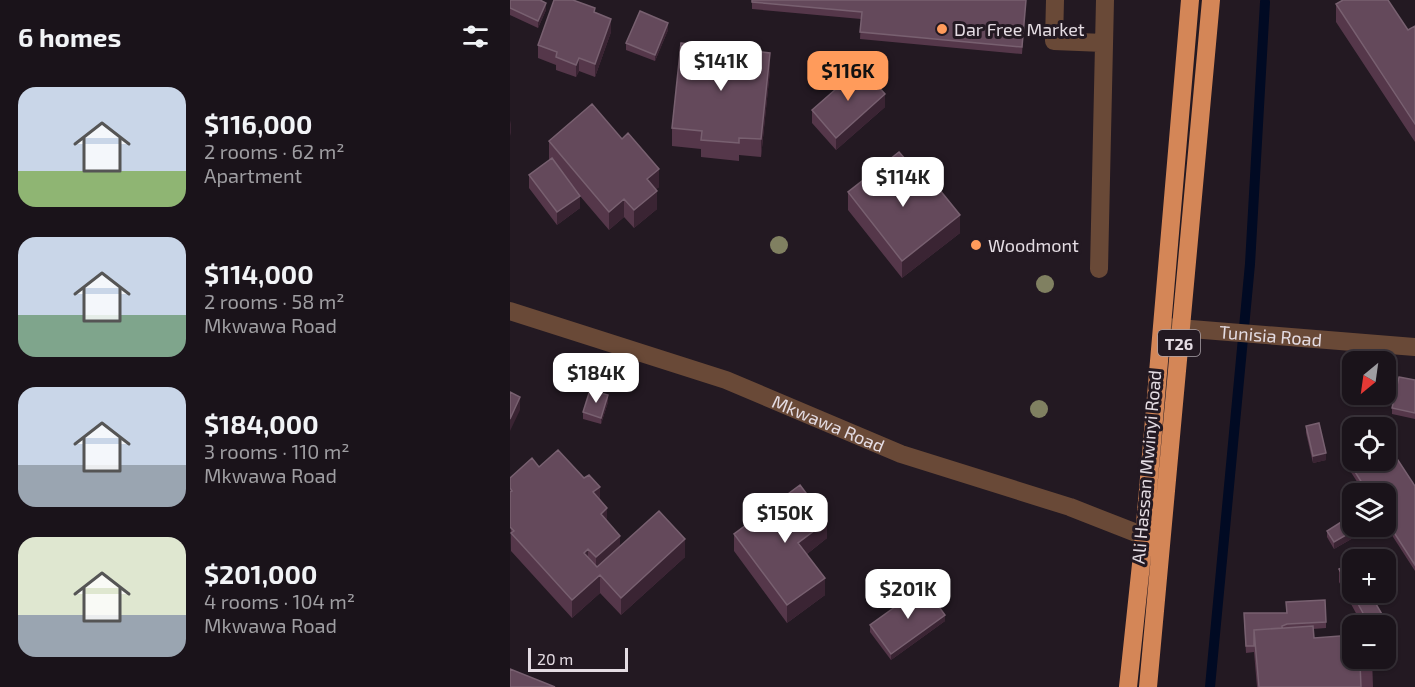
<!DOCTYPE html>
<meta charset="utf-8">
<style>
body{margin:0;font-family:"Exo 2",sans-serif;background:#272027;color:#f1f3f6;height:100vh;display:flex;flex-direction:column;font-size:22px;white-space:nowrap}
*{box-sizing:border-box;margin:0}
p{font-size:20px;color:#9f9ea2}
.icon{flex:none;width:33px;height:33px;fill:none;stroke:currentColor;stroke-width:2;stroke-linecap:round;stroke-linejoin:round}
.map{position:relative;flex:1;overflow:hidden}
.sheet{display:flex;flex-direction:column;background:#1a131a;width:510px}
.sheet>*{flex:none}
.needle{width:39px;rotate:209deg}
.tools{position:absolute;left:832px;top:351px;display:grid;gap:12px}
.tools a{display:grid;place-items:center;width:54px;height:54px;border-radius:12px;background:#1a131a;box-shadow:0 2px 4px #0004,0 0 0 2px #383239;font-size:30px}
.scale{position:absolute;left:18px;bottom:15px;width:100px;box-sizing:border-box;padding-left:6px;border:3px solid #e4dce3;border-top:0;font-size:16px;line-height:21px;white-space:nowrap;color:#e4dce3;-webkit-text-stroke:4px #231922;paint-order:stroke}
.price{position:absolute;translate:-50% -51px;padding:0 14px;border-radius:12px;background:#fff;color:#222;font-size:20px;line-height:39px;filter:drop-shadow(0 2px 3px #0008)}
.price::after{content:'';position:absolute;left:50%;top:36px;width:18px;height:14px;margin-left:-9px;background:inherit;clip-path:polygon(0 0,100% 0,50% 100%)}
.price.active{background:#ff9b5b;color:#111}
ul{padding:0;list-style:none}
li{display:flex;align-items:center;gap:18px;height:150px;padding:0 18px}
li span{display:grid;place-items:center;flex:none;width:168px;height:120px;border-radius:18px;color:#555}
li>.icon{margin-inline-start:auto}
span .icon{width:72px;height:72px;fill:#fffc;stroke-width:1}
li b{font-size:26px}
h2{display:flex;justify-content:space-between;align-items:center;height:72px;padding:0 18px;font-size:26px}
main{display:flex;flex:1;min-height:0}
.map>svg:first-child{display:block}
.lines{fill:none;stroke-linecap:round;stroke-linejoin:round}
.stream{stroke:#010a23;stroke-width:10}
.lane{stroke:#694937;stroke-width:18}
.street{stroke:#694937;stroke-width:18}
.highway{stroke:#d48657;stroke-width:18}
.tree{fill:#808061}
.wall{fill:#55374a}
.shaded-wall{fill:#3a2433}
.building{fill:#64495b;stroke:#786070;stroke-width:1.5}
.poi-dot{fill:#ff9b5b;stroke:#231922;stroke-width:2}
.labels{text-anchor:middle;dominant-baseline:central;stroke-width:6;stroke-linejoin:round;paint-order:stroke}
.shield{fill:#231922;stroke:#aaa2a9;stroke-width:1.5}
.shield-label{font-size:16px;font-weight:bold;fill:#e4dce3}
.poi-label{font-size:18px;fill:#e4dce3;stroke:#231922;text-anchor:start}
.street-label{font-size:18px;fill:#e4dce3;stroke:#231922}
</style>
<main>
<section class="sheet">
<h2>6 homes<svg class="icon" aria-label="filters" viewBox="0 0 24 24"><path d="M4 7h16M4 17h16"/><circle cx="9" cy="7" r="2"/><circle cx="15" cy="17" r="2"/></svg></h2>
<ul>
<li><span style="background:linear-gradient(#c9d6e8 70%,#8fb573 0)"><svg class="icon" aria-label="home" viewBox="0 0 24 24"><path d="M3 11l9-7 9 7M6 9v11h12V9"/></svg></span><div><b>$116,000</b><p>2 rooms · 62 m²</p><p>Apartment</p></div></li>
<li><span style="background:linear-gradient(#c9d6e8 65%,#7fa58c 0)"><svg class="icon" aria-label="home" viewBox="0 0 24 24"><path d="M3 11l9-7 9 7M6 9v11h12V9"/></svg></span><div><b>$114,000</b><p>2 rooms · 58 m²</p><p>Mkwawa Road</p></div></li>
<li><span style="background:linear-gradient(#c9d6e8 65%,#9aa5b1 0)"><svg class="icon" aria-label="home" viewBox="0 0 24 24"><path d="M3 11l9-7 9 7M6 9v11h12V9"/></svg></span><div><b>$184,000</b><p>3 rooms · 110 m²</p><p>Mkwawa Road</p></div></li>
<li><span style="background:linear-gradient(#dfe7d0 65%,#9aa5b1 0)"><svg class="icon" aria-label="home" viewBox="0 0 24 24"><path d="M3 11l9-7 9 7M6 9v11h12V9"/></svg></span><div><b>$201,000</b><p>4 rooms · 104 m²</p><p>Mkwawa Road</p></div></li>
</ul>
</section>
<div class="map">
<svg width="905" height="687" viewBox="0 0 905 687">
<rect width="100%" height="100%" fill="#231922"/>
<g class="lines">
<path class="stream" d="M700 687 740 264 755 2"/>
<path class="lane" d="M545 0 544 41 594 43
M589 269 595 0"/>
<g class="street">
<path id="s1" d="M0 311 216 380 391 454 560 507 634 536"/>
<path id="s2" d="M656 327 905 347"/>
</g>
<path class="highway" d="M618 687 634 536 680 0
M638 687 701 0"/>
</g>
<g class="tree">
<circle cx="269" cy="245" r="9"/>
<circle cx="535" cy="284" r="9"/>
<circle cx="529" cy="409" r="9"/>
</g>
<path class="wall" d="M0 0 36 10 28 28 0 15Z
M242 0H516L512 54 350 39 351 19 242 9Z
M826 4 898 30 905 26V142L826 22Z
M85 13 101 32 85 77 69 71 66 77 46 70V65L28 58V45Z
M158 30 145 61 116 50V43Z
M260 70 251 157 229 155V161L191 157V149L162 146V128Z
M375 107 326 150 302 123V110Z
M39 141 149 187 146 189 147 209 124 228 114 217 99 230 70 196V208L47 225 19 188V175L40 160 39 159Z
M403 186 395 192 399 197 450 233 392 278 338 210V192Z
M905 380V419L882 414V408Z
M98 402 91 424 73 419V412Z
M796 426 816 460 803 463 796 433Z
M835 456 905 486V571L876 526V494H855L835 463Z
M29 467 90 500 97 522 110 546 175 557 111 615 90 593 62 618 1 551 0 478Z
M817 531 850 534 824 549 817 537Z
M224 534 317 538 297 554 315 595 277 623 224 551Z
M829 569 873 626H853L829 582Z
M776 602 816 622V628L803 629 804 638 843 658H862L863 687H747L744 652 736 653 734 619 776 613Z
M435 621 381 660 360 632V625Z"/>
<path class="shaded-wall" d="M36 3V10L28 28V21Z
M101 19V32L85 77V64Z
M158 23V30L145 61V55Z
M260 53V70L251 157V139Z
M69 58V71L66 77V65Z
M375 94V107L326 150V138Z
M1 120V133L0 136V124Z
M403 168V186L386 199V181Z
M149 169V187L137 197V179Z
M147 191V209L124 228V210Z
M70 196V208L47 225V212Z
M114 199V217L99 230V212Z
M450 215V233L392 278V261Z
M98 395V402L91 424V418Z
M10 397V410L0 431V419Z
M816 453V460L803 463V456Z
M90 487V504L83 492Z
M97 508V526L91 514Z
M317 521V538L288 561V543Z
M850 527V534L824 549V542Z
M110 536V554L86 575V557Z
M175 539V557L111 615V598Z
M78 549V567L74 553Z
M90 575V593L62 618V600Z
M315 578V595L277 623V605Z
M435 615V621L381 660V654Z
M873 616V626H859V624Z"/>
<path class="building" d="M0 0H30L36 3 28 21 0 8Z
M44 0H63L85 8 84 12 101 19 85 64 69 58 66 65 46 57 47 52 28 45Z
M242 0H516L512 47 350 32 352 12 242 2Z
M833 0H878L898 30 905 26V124L826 4Z
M130 11 158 23 145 55 116 43Z
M171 43 260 53 251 139 229 138V143L191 140 192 131 162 128Z
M351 67 375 94 326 138 302 110Z
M82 104 112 139 118 133 149 169 137 179 147 191 124 210 114 199 99 212 39 141Z
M389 152 403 168 386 181 399 197 421 179 450 215 392 261 338 192Z
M42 158 70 196 47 212 19 175Z
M889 377 905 380V413L882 408Z
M80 390 98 395 91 418 73 412Z
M0 392 10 397 0 419Z
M809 423 816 453 803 456 796 426Z
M876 442 905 486V565L876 520V494H859L835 456 843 452V460H876Z
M48 450 74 478 79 475 90 487 83 492 97 508 91 514 110 536 86 557 78 549 74 553 87 567 149 511 175 539 111 598 90 575 62 600 1 533 4 531 0 527V492L2 491 0 488V478L22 458 29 467Z
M290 485 317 521 288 543 315 578 277 605 224 534Z
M842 515 843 526 850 527 824 542 817 531Z
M843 562V592H859L873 616 859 624 829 569Z
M414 586 435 615 381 654 360 625Z
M815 600 816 622 777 624 772 626V628L744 630V646H736L734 613H777L776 602Z
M803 626 804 638 843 635V658H862L863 663H850L851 687H749L744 630Z
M0 669 45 687H0Z"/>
<g class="poi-dot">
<circle cx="432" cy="29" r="6"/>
<circle cx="466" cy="245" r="6"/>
</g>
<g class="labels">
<rect class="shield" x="648" y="330" width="42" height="26" rx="4.5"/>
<g class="shield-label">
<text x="669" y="343">T26</text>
</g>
<g class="poi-label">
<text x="444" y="29">Dar Free Market</text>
<text x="478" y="245">Woodmont</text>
</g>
<g class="street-label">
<text stroke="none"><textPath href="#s2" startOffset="105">Tunisia Road</textPath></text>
<text stroke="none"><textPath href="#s1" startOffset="338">Mkwawa Road</textPath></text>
<text transform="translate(636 467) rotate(-85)">Ali Hassan Mwinyi Road</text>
</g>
</g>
</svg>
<div class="tools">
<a><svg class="needle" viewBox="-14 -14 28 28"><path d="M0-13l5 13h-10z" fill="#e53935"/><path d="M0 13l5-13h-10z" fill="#9f9ea2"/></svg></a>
<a><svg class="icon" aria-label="locate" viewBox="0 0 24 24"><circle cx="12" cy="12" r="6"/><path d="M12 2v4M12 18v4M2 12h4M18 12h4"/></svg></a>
<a><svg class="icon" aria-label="layers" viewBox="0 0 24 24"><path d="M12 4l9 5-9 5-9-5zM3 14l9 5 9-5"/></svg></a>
<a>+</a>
<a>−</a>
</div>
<div class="scale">20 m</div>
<b class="price" style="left:211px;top:92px">$141K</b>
<b class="price active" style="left:338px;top:102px">$116K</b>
<b class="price" style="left:393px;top:208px">$114K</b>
<b class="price" style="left:86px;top:404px">$184K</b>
<b class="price" style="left:275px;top:544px">$150K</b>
<b class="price" style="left:398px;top:620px">$201K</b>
</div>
</main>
